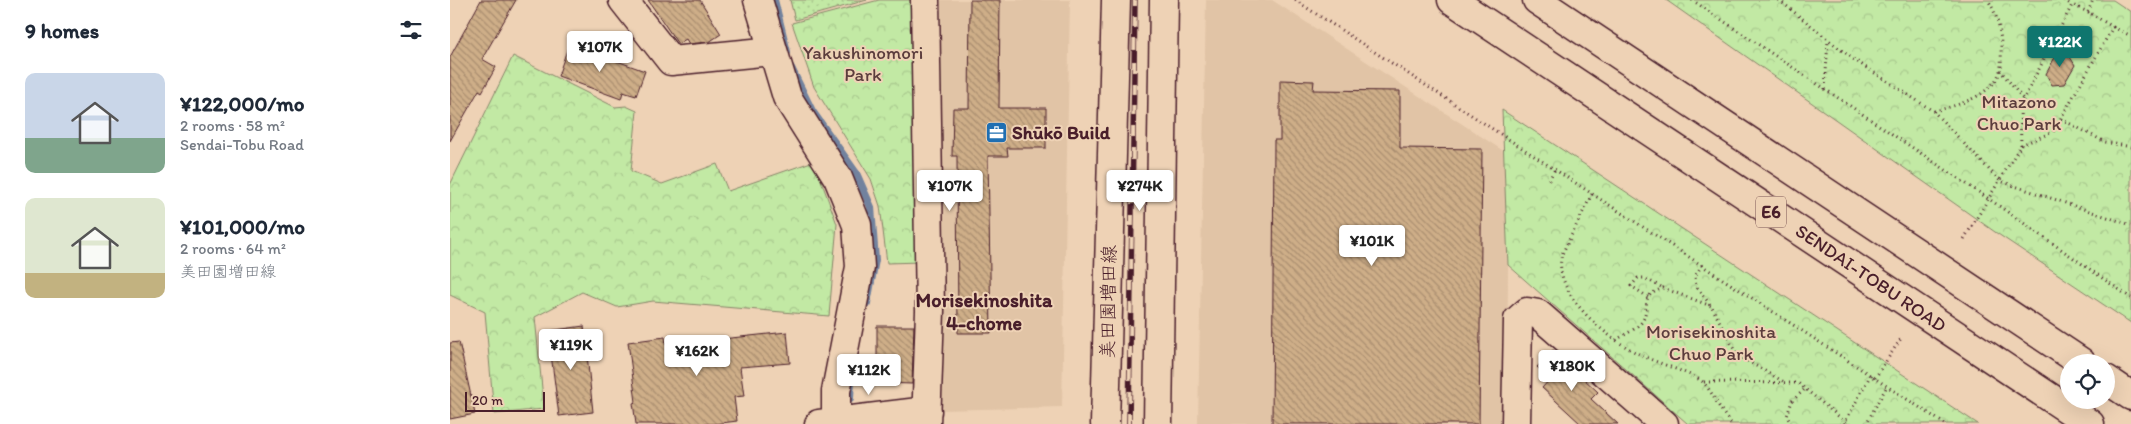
<!DOCTYPE html>
<meta charset="utf-8">
<style>
body{margin:0;font-family:Itim,"Klee One",sans-serif;background:#f6f6f7;color:#1f2937;height:100vh;display:flex;flex-direction:column;font-size:19px;white-space:nowrap}
*{box-sizing:border-box;margin:0}
p{font-size:16px;color:#747a83}
.icon{flex:none;width:28px;height:28px;fill:none;stroke:currentColor;stroke-width:2;stroke-linecap:round;stroke-linejoin:round}
.map{position:relative;flex:1;overflow:hidden}
.details{display:flex;flex-direction:column;background:#fff;width:450px}
.details>*{flex:none}
.buttons{position:absolute;left:1610px;top:354px;display:grid;gap:10px}
.buttons a{display:grid;place-items:center;width:55px;height:55px;border-radius:50%;background:#fff;box-shadow:0 5px 20px #0002;font-size:25px}
.scale{position:absolute;left:15px;bottom:12px;width:80px;box-sizing:border-box;padding-left:5px;border:2px solid #4a1f2b;border-top:0;font-size:14px;line-height:18px;white-space:nowrap;color:#4a1f2b;-webkit-text-stroke:4px #eed2b5;paint-order:stroke}
.price{position:absolute;translate:-50% -42px;padding:0 11px;border-radius:5px;background:#fff;color:#222;font-size:16px;line-height:32px;filter:drop-shadow(0 1px 2px #0008)}
.price::after{content:'';position:absolute;left:50%;top:30px;width:15px;height:11px;margin-left:-8px;background:inherit;clip-path:polygon(0 0,100% 0,50% 100%)}
.price.selected{background:#0f766e;color:#fff}
ul{padding:0;list-style:none}
li{display:flex;align-items:center;gap:15px;height:125px;padding:0 25px}
li span{display:grid;place-items:center;flex:none;width:140px;height:100px;border-radius:10px;color:#555}
li>.icon{margin-inline-start:auto}
span .icon{width:60px;height:60px;fill:#fffc;stroke-width:1}
li b{font-size:21px}
h2{display:flex;justify-content:space-between;align-items:center;height:60px;padding:0 25px;font-size:21px}
main{display:flex;flex:1;min-height:0}
.map>svg:first-child{display:block}
.built{fill:#e1c4a6}
.grass{fill:url(#grass-dots);stroke:#868468}
.forest{fill:url(#forest-crowns);stroke:#868468}
.lines{fill:none;stroke-linecap:round;stroke-linejoin:round}
.stream{stroke:#72829e;stroke-width:8}
.building{fill:url(#building-back-hatch);stroke:#4a1f2b}
.minor-casing{stroke:#4a1f2b;stroke-width:31}
.major-casing{stroke:#4a1f2b;stroke-width:31}
.highway-casing{stroke:#4a1f2b;stroke-width:31}
.path{stroke:#4a1f2b;stroke-width:3;stroke-dasharray:1 4;stroke-linecap:butt}
.minor{stroke:#eed2b5;stroke-width:28}
.major{stroke:#eed2b5;stroke-width:28}
.highway{stroke:#eed2b5;stroke-width:28}
.rail-casing{stroke:#4a1f2b;stroke-width:5.5}
.rail{stroke:#eed2b5;stroke-width:4;stroke-dasharray:11;stroke-linecap:butt}
.labels{text-anchor:middle;dominant-baseline:central;stroke-width:4;stroke-linejoin:round;paint-order:stroke}
.shield{fill:#eed2b5;stroke:#7b5554;stroke-width:1}
.shield-label{font-size:18px;font-weight:bold;fill:#4a1f2b}
.park-label{font-size:19px;fill:#5c3d3d;stroke:#eed2b5}
.poi-label{font-size:19px;font-weight:bold;fill:#4a1f2b;stroke:#eed2b5;text-anchor:start}
.street-label{font-size:19px;fill:#4a1f2b;stroke:#eed2b5}
.neighbourhood-label{font-size:20px;font-weight:bold;fill:#4a1f2b;stroke:#eed2b5}
</style>
<main>
<section class="details">
<h2>9 homes<svg class="icon" aria-label="filters" viewBox="0 0 24 24"><path d="M4 7h16M4 17h16"/><circle cx="9" cy="7" r="2"/><circle cx="15" cy="17" r="2"/></svg></h2>
<ul>
<li><span style="background:linear-gradient(#c9d6e8 65%,#7fa58c 0)"><svg class="icon" aria-label="home" viewBox="0 0 24 24"><path d="M3 11l9-7 9 7M6 9v11h12V9"/></svg></span><div><b>¥122,000/mo</b><p>2 rooms · 58 m²</p><p>Sendai-Tobu Road</p></div></li>
<li><span style="background:linear-gradient(#dfe7d0 75%,#c2b280 0)"><svg class="icon" aria-label="home" viewBox="0 0 24 24"><path d="M3 11l9-7 9 7M6 9v11h12V9"/></svg></span><div><b>¥101,000/mo</b><p>2 rooms · 64 m²</p><p>美田園増田線</p></div></li>
</ul>
</section>
<div class="map">
<svg width="1681" height="424" viewBox="0 0 1681 424">
<defs>
<pattern id="grass-dots" width="8" height="8" patternUnits="userSpaceOnUse" patternTransform="scale(1.25)"><rect width="8" height="8" fill="#c2e9a4"/><path d="M2 2h.1M6 6h.1" fill="none" stroke="#a8c78d" stroke-width="1.8" stroke-linecap="round"/></pattern>
<pattern id="forest-crowns" width="20" height="18" patternUnits="userSpaceOnUse" patternTransform="scale(1.25)"><rect width="20" height="18" fill="#c2e9a4"/><path d="M2 6a3 3 0 1 1 6 0M12 15a3 3 0 1 1 6 0" fill="none" stroke="#a8c78d"/></pattern>
<pattern id="building-back-hatch" width="6" height="6" patternUnits="userSpaceOnUse" patternTransform="scale(1.25)"><rect width="6" height="6" fill="#ceae88"/><path d="M-1 5l2 2M0 0l6 6M5-1l2 2" fill="none" stroke="#a98d6f"/></pattern>
</defs>
<rect width="100%" height="100%" fill="#eed2b5"/>
<filter id="ink" filterUnits="userSpaceOnUse"><feTurbulence type="fractalNoise" baseFrequency=".02" numOctaves="2"/><feDisplacementMap in="SourceGraphic" scale="10" xChannelSelector="R" yChannelSelector="G"/><feConvolveMatrix kernelMatrix="1 2 1 2 8 2 1 2 1" color-interpolation-filters="sRGB"/></filter>
<g filter="url(#ink)">
<path class="built" d="M491 0H620L612 407 490 410Z
M756 0H822L1055 152 1058 265 1057 424H748Z"/>
<path class="grass" d="M340 0H417L345 20Z"/>
<path class="forest" d="M429 0H466L470 262 437 263 430 206 421 179 364 87 342 23Z
M1216 0H1663L1681 12V323L1545 232Z
M63 56 165 107 176 106 187 111 181 171 212 184 267 164 278 191 364 161 387 224 379 316 203 301 167 307 132 292 85 317 94 409 44 414 35 312 0 295V185Z
M1052 110 1528 424H1238L1058 265Z"/>
<g class="lines">
<path class="stream" d="M324 0 337 52
M341 68 362 111 406 173 421 207 425 260 417 303
M400 398 401 380"/>
</g>
<path class="building" d="M31 0H66L32 59 46 67 32 92 29 90 0 141V57Z
M198 0H250L271 34 259 42 239 44 236 39 228 44Z
M520 0H550L549 108H596V148H557L558 156H538L541 333H508L507 156H502L503 108H519Z
M119 44 195 71 186 96 173 92 171 99 108 76Z
M1612 44 1625 65 1614 84 1602 85 1596 74Z
M830 80 864 81 863 90 950 91V148L1032 149 1029 424H822L824 140H830Z
M134 326 143 412 109 416 98 331Z
M427 326H464L462 384 433 383 434 373 427 372Z
M337 332 340 363 290 367 294 396 284 397 287 421 264 424H186L183 403 186 402 178 342 215 337 216 345Z
M9 342 25 414 0 419V343Z
M1103 350 1148 392 1141 399 1168 424H1131L1092 388 1100 379 1087 367Z"/>
<g class="lines">
<defs>
<path id="minor" d="M173 0 221 61 323 51
M308 0 337 97 388 178 407 225 410 267 386 391V424
M475 0 480 311 476 424
M369 424 477 411
M1066 424 1068 320 1077 312 1088 314 1214 424"/>
<path id="major" d="M655 424 666 0
M708 424 714 0"/>
<path id="highway" d="M1002 0 1640 424
M1087 0 1631 362
M1656 379 1681 396"/>
</defs>
<use href="#minor" class="minor-casing"/>
<use href="#major" class="major-casing"/>
<use href="#highway" class="highway-casing"/>
<path class="path" d="M845 0 1495 424
M1242 0 1539 199 1681 298
M1329 0 1400 57 1483 111 1550 181 1681 225
M1614 0 1622 5
M1663 27 1681 36
M1550 70 1573 99
M1375 89 1378 40
M1484 111C1506 106 1543 96 1550 71 1552 64 1551 54 1551 47 1551 31 1547 14 1538 0
M1611 119 1655 142 1681 147
M1571 145 1603 132 1663 27 1638 12
M1099 180 1105 169
M1142 194 1112 254C1101 294 1159 340 1191 355 1204 362 1247 375 1254 383 1265 396 1270 412 1282 424
M1514 239 1571 145 1570 106 1622 5 1638 12 1643 0
M1252 265 1245 276 1246 286 1262 307 1285 351 1294 359 1336 383
M1198 297 1181 286 1188 278H1194L1213 288
M1166 340C1175 334 1190 328 1194 318 1200 299 1190 298 1213 288L1261 306
M1425 378 1452 337
M1254 382 1348 383 1398 424
M1341 424 1337 416 1342 401 1355 389
M1394 424 1421 374
M1416 424 1437 386"/>
<use href="#minor" class="minor"/>
<use href="#major" class="major"/>
<use href="#highway" class="highway"/>
<defs>
<path id="rail" d="M679 424 685 0"/>
</defs>
<use href="#rail" class="rail-casing"/>
<use href="#rail" class="rail"/>
</g>
</g>
<defs>
<symbol id="office-square" viewBox="-11 -11 22 22"><rect x="-9" y="-9" width="18" height="18" rx="4" fill="#1f6fb2" stroke="#eed2b5"/><path d="M-6-3h4V-5.5h4V-3h4V5H-6ZM-1-4.5V-3h2v-1.5ZM-6 0V1H6V0Z" fill="#fff"/></symbol>
</defs>
<g fill-rule="evenodd">
<use href="#office-square" x="534" y="120" width="25" height="25"/>
</g>
<g class="labels">
<rect class="shield" x="1306" y="196.5" width="30" height="31" rx="4"/>
<g class="shield-label">
<text x="1321" y="212">E6</text>
</g>
<g class="park-label">
<text x="413" y="52">Yakushinomori<tspan x="413" dy="22">Park</tspan></text>
<text x="1569" y="101">Mitazono<tspan x="1569" dy="22">Chuo Park</tspan></text>
<text x="1261" y="331">Morisekinoshita<tspan x="1261" dy="22">Chuo Park</tspan></text>
</g>
<g class="poi-label">
<text x="562" y="132">Shūkō Build</text>
</g>
<g class="street-label">
<text transform="translate(1421 278) rotate(34)">SENDAI-TOBU ROAD</text>
<text transform="translate(658 302) rotate(-89)">美田園増田線</text>
</g>
<g class="neighbourhood-label">
<text x="534" y="300">Morisekinoshita<tspan x="534" dy="23">4-chome</tspan></text>
</g>
</g>
</svg>
<div class="buttons">
<a><svg class="icon" aria-label="locate" viewBox="0 0 24 24"><circle cx="12" cy="12" r="6"/><path d="M12 2v4M12 18v4M2 12h4M18 12h4"/></svg></a>
</div>
<div class="scale">20 m</div>
<b class="price selected" style="left:1610px;top:68px">¥122K</b>
<b class="price" style="left:150px;top:73px">¥107K</b>
<b class="price" style="left:500px;top:212px">¥107K</b>
<b class="price" style="left:690px;top:212px">¥274K</b>
<b class="price" style="left:922px;top:267px">¥101K</b>
<b class="price" style="left:121px;top:371px">¥119K</b>
<b class="price" style="left:247px;top:377px">¥162K</b>
<b class="price" style="left:1122px;top:392px">¥180K</b>
<b class="price" style="left:419px;top:396px">¥112K</b>
</div>
</main>
